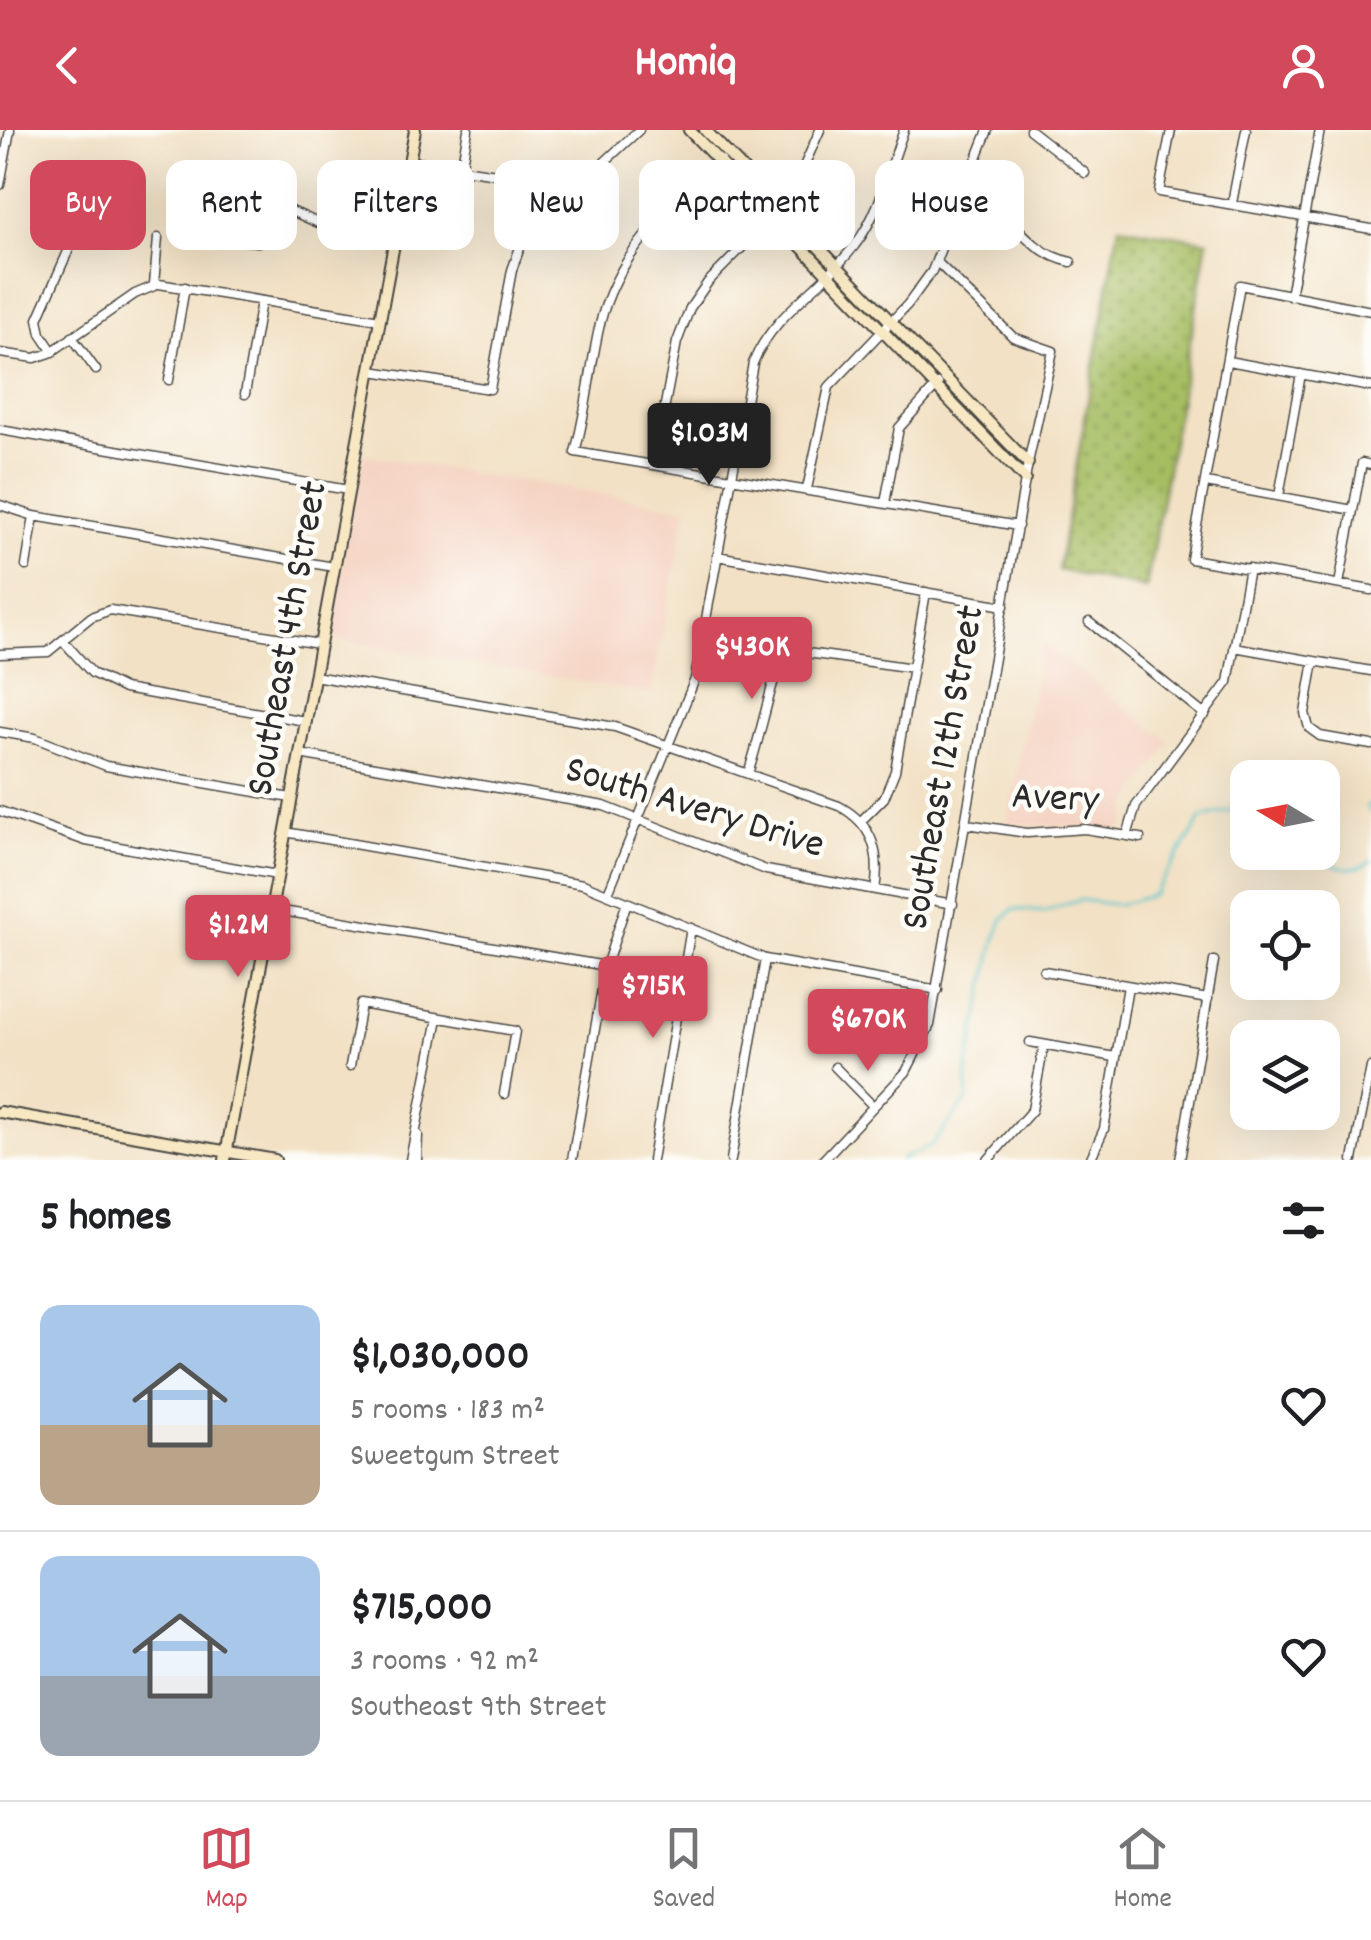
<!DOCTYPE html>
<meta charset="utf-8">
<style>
body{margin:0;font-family:Dekko,sans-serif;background:#f6f6f6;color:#202124;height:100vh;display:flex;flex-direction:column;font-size:38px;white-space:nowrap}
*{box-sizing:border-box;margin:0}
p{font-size:32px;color:#757577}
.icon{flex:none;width:55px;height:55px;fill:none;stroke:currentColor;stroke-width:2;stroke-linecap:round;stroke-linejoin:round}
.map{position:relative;height:1030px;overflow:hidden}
.side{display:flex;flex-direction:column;background:#fff;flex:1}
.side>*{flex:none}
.banner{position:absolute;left:30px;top:30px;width:1312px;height:90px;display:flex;gap:20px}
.needle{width:65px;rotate:280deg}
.buttons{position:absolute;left:1230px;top:630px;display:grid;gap:20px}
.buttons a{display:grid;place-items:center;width:110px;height:110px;border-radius:20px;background:#fff;box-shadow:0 10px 40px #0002;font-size:50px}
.price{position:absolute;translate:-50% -85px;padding:0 22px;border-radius:10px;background:#d1495b;color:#fff;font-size:32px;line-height:65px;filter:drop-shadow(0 2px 5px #0008)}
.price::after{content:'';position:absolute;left:50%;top:60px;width:30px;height:22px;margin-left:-15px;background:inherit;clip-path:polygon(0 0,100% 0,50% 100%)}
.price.selected{background:#222;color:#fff}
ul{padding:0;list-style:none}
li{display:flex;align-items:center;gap:30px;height:250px;padding:0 40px}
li+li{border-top:2px solid #e0e0e0}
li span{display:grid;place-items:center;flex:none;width:280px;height:200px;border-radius:20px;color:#555}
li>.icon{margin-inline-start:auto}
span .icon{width:120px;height:120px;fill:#fffc;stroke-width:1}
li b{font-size:42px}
h2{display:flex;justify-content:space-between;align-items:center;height:120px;padding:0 40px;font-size:42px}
.pill{padding:0 35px;border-radius:20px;background:#fff;box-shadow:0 10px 40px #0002;font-size:35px;line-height:90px}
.pill.selected{background:#d1495b;color:#fff}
header{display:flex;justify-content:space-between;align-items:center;height:130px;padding:0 40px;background:#d1495b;color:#fff;font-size:45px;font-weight:800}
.tab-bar{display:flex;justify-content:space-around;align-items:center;height:140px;border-top:2px solid #e0e0e0;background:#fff;font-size:28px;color:#757577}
.tab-bar a{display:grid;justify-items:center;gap:5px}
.tab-bar .selected{color:#d1495b}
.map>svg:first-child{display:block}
.built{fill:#f5d3c2}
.grass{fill:url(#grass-dots);stroke:#687446;stroke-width:2.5}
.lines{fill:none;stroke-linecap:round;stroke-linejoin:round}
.stream{stroke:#58c6cc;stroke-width:2.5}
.street-casing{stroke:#494642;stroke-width:11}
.secondary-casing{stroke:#494642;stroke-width:14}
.street{stroke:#fff;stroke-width:8}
.secondary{stroke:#f7e8c3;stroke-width:10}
.labels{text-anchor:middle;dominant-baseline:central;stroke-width:9;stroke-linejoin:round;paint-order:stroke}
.street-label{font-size:40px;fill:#2b2b2b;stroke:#fdfcf7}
</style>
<header><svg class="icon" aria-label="back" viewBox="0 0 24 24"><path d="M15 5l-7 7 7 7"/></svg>Homiq<svg class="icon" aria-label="person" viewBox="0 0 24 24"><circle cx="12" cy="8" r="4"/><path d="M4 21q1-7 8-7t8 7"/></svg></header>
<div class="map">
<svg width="1371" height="1030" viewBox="0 0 1371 1030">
<defs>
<pattern id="grass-dots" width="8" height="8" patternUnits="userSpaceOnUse" patternTransform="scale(2.5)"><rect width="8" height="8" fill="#a6bd62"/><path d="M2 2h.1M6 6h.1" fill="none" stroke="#879a51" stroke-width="1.8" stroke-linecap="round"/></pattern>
</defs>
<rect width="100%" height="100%" fill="#fdfcf7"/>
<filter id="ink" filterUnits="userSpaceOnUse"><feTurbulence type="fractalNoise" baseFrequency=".01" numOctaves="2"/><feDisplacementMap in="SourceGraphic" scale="20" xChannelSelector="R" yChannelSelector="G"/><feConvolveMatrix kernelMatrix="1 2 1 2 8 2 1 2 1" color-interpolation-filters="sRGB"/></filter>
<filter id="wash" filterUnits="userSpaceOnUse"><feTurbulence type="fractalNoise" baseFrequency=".0048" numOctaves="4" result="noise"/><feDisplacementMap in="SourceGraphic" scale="40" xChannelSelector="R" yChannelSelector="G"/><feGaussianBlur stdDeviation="2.25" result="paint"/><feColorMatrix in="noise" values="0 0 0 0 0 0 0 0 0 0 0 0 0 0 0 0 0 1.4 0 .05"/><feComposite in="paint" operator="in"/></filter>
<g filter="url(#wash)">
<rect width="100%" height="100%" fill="#f2e1c5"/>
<path class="built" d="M363 325 687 378 651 564 328 508Z
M1042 513 1171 612 1131 671 1125 694 1117 700 1007 693Z"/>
<path class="grass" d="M1119 96 1208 111 1146 458 1058 440Z"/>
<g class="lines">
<path class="stream" d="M1371 673 1367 676 1371 683
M1316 722C1330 738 1353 744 1371 731
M901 1030 932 1015 967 970 968 935 994 815 1002 790 1014 779 1044 782 1080 770 1119 775 1153 765 1202 688 1248 676"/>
</g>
</g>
<g filter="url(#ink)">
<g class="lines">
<defs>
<path id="street" d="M1030 0 1085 43
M1171 0 1159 62 1371 99
M721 30C669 77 617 123 600 194 590 236 587 280 575 322L1018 396
M409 31 564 54 598 38 639 0
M461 39 468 0
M0 55 10 0
M967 57C1011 74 1020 121 1071 132
M1232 73 1246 0
M262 79 257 47 270 49
M372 101 394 114
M258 112 246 111C257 48 297 89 333 98 353 103 376 99 396 102
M154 154 158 108
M1290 166 1320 0
M1371 181 1240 155 1191 429 1371 460
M72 207 96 240
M53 222 41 204 38 189 81 92
M0 223 35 228 50 223 135 164 159 154 380 190
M1228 231 1371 257
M371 241 490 259 512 140 525 103 535 52
M169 250 185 157
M245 264 261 171
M0 300 348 360
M654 332 677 212 690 178 708 152 789 70 820 0
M1206 353 1353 380
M807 359 829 257 908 174 932 141 988 0
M1279 366 1301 244
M885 373 899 298 938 254
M0 375 34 386 334 437
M717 426 1004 476
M26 436 34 386
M1339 454 1362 333 1371 335
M1089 492 1205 585
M65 513 92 543 124 559 305 591
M1234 517 1371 541
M0 524 48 522 91 487 110 480 319 514
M1314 531 1305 583 1309 598 1320 606 1371 615
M314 546 615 597 839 676C873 694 881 723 875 760
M0 602 35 608 106 636 291 668
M299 624 604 676 766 740 953 774
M748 643C758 618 775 531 786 520L913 538
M0 681 86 711 277 745
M861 691 884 668 895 641 926 462
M967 694 1027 703 1085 699 1140 708
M285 702 583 754 765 829 938 860
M1127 706 1136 676 1228 552 1249 438
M608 763 695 549 753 233C774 182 823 158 855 115 880 83 890 37 904 0
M271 779 606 836
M1044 841 1208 869
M1030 912 1115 927
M350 936 361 874 515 901 504 964
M835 937 873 976
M410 1030 438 888
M417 1030 418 1005
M572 1030 606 836 627 772
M652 1030 691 798
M731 1030 765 829
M823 1030 906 942 930 895 1028 333 1053 221 1013 207 937 132
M988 1030 1032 980 1044 915
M1090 1030 1104 999 1128 856
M1180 1030 1214 831
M1353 1030 1371 937"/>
<path id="secondary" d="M689 0 1025 349
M705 0 1028 333
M0 982 275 1030
M225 1030 415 0"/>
</defs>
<use href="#street" class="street-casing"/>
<use href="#secondary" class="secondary-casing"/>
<use href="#street" class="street"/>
<use href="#secondary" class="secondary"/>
</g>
</g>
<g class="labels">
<g class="street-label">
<text transform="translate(290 509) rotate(-80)">Southeast 4th Street</text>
<text transform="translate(946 638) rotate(-80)">Southeast 12th Street</text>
<text transform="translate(1055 671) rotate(3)">Avery</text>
<text transform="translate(694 680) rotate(17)">South Avery Drive</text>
</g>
</g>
</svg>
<div class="buttons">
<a><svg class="needle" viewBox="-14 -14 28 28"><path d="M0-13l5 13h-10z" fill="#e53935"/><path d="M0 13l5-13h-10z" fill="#757577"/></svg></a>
<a><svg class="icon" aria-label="locate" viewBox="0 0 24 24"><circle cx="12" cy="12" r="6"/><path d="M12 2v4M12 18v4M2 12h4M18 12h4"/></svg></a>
<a><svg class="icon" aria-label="layers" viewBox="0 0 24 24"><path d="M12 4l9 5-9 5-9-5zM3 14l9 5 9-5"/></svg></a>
</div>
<b class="price selected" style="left:709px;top:358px">$1.03M</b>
<b class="price" style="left:752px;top:572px">$430K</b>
<b class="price" style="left:238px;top:850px">$1.2M</b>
<b class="price" style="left:653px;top:911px">$715K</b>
<b class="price" style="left:868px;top:944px">$670K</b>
<div class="banner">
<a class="pill selected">Buy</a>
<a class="pill">Rent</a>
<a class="pill">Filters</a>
<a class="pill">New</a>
<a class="pill">Apartment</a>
<a class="pill">House</a>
</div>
</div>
<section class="side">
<h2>5 homes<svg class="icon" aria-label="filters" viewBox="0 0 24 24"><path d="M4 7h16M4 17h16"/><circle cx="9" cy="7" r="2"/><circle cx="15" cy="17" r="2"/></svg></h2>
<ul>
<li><span style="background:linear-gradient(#a9c7e8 60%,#b9a48a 0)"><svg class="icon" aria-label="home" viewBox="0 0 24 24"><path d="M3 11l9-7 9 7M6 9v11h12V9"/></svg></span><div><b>$1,030,000</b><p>5 rooms · 183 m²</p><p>Sweetgum Street</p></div><svg class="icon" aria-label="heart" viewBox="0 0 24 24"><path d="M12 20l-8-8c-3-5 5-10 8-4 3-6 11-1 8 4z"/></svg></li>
<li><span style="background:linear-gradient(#a9c7e8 60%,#9aa5b1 0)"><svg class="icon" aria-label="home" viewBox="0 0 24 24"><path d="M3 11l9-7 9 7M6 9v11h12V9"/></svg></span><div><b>$715,000</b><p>3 rooms · 92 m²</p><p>Southeast 9th Street</p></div><svg class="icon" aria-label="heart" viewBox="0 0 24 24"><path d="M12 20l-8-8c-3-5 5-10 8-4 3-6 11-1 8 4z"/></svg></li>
</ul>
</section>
<nav class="tab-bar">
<a class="selected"><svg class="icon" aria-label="map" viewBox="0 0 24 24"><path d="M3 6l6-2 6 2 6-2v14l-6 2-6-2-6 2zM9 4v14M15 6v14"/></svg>Map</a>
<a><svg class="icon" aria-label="saved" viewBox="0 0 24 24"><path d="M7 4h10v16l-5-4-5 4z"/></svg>Saved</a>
<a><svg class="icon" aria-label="home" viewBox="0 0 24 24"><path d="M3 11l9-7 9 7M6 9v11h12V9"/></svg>Home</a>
</nav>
